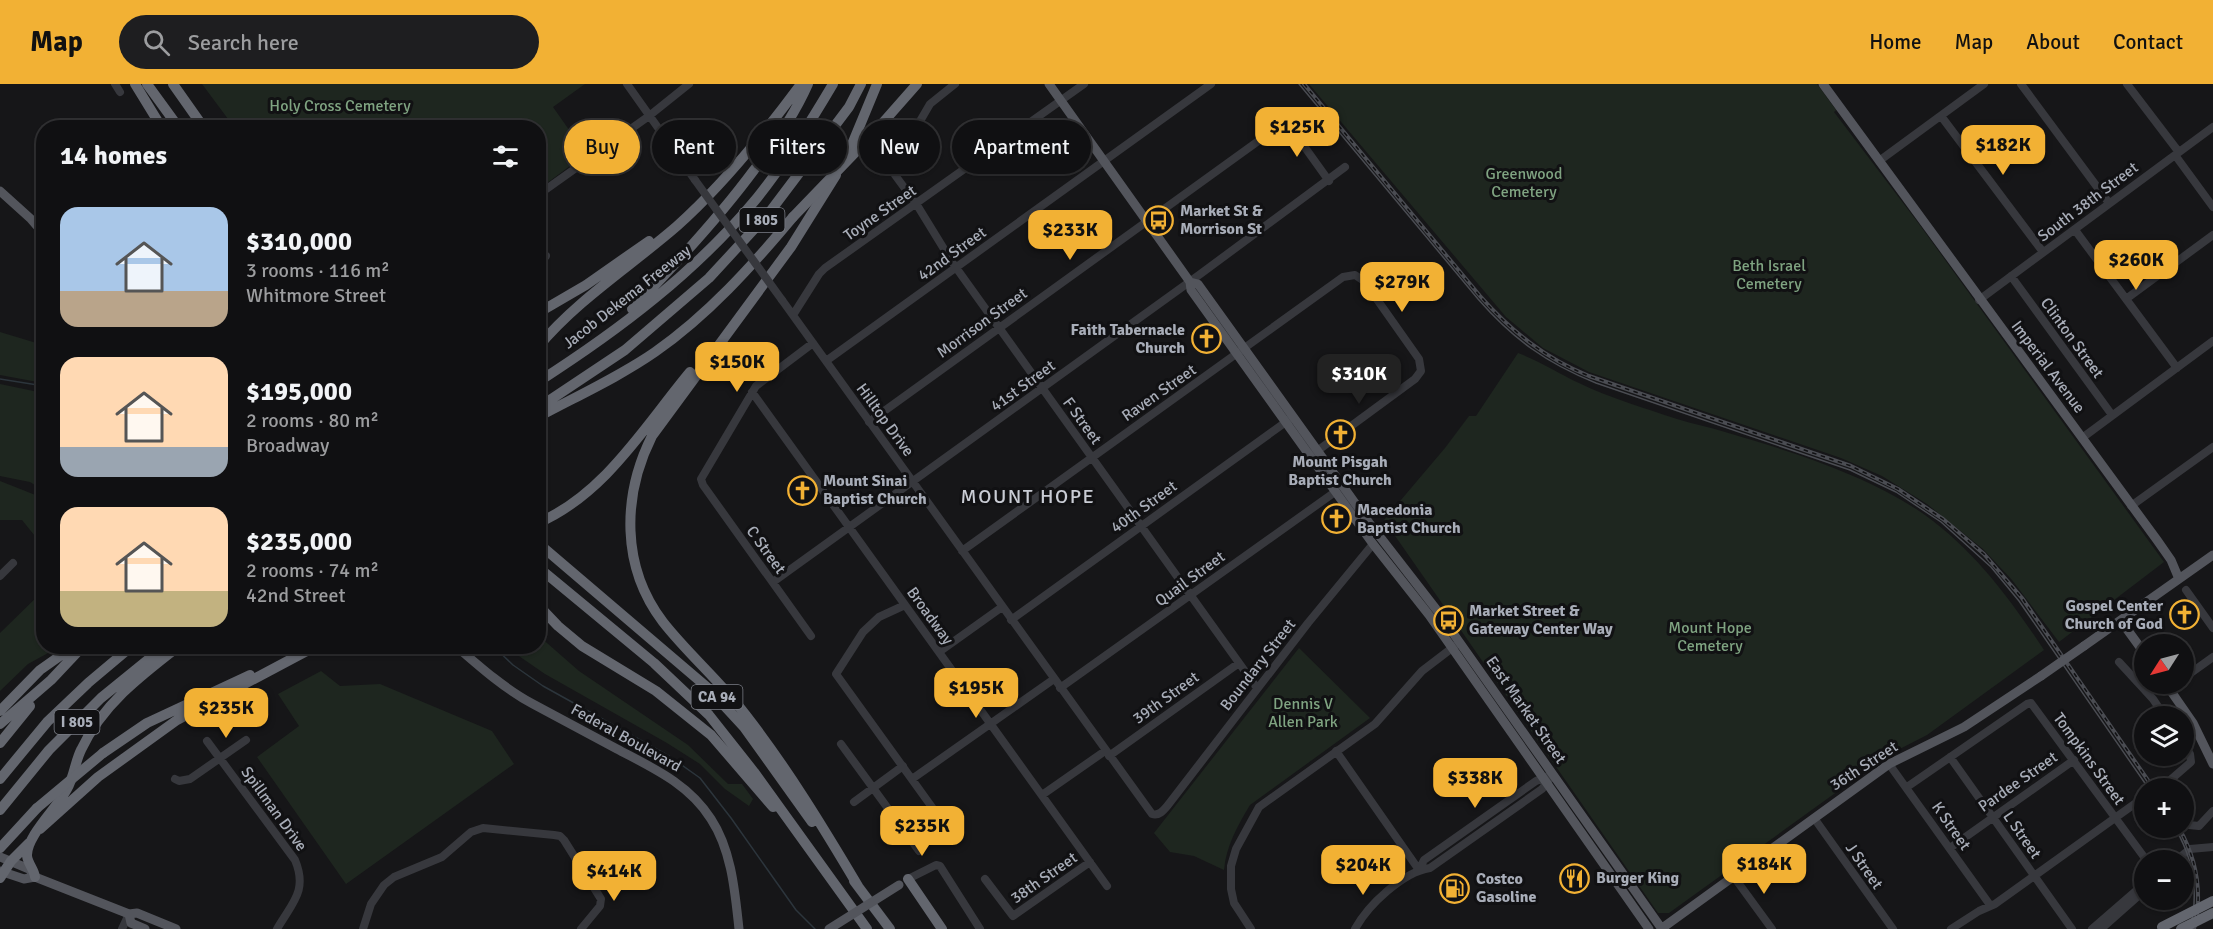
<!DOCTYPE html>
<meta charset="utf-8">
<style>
body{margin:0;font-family:Signika,sans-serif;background:#1e1e20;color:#f1f3f6;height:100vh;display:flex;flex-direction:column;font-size:22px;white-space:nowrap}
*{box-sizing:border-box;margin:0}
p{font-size:20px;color:#9c9d9f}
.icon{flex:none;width:33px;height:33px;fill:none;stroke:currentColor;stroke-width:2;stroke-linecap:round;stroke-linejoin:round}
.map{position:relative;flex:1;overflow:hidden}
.drawer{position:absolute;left:36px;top:36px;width:510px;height:534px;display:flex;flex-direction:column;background:#101012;border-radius:24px;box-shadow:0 2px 4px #0004,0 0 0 2px #303032}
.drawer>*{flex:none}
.guide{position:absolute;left:564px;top:36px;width:570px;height:54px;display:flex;gap:12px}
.needle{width:39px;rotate:234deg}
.tools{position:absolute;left:2134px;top:550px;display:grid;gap:12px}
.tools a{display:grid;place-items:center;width:60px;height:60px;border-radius:50%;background:#101012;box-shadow:0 2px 4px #0004,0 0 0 2px #303032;font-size:30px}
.price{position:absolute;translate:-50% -51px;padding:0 14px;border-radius:12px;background:#f2b134;color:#111;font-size:20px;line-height:39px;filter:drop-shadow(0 2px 3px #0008)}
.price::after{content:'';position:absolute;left:50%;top:36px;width:18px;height:14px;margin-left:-9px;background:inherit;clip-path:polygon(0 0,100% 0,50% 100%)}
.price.selected{background:#222;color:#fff}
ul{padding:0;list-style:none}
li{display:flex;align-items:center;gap:18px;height:150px;padding:0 24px}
li span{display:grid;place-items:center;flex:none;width:168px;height:120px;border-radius:18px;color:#555}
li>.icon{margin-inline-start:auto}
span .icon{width:72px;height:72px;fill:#fffc;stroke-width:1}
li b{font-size:26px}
h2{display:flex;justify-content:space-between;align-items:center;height:72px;padding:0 24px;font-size:26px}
.chip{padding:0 21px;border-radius:27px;background:#101012;box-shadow:0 2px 4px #0004,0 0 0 2px #303032;font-size:21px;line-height:54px}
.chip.selected{background:#f2b134;color:#111}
header{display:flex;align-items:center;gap:36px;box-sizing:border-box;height:84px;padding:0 30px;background:#f2b134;color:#111}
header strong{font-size:28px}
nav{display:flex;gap:33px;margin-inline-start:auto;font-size:21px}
.search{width:420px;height:54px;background:#1e1e20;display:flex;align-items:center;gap:15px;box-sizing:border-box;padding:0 21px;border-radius:33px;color:#9c9d9f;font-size:22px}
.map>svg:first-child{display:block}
.green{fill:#1e261f}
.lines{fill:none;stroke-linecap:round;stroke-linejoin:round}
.stream{stroke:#2c353c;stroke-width:1.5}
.minor{stroke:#37383d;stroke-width:8}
.major{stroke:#53555c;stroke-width:9}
.highway{stroke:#63666e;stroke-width:10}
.tram{stroke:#4a4c52;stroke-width:1.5}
.rail-casing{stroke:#4a4c52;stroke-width:4}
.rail{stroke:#111113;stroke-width:1.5;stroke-dasharray:4.5;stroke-linecap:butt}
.minor-bridge{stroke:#37383d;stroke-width:8}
.major-bridge{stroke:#53555c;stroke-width:9}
.highway-bridge{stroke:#63666e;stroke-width:10}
.labels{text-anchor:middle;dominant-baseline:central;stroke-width:6;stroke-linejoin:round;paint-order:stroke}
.shield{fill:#111113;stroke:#7b7e86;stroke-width:1.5}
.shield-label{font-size:15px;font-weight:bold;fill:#a8adb8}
.park-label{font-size:16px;fill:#7fa381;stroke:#111113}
.street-label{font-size:16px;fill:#a8adb8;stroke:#111113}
.poi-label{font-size:16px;font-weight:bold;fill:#a8adb8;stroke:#111113;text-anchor:start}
.quarter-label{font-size:20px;letter-spacing:1.5px;fill:#c9ccd4;stroke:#111113}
</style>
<header>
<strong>Map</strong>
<div class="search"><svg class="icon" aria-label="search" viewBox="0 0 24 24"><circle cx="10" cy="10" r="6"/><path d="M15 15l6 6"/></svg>Search here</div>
<nav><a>Home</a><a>Map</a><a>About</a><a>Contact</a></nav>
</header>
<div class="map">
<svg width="2213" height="845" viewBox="0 0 2213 845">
<rect width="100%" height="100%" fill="#161618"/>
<path class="green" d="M202 0H585L553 23 586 70 539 105 538 44 234 43Z
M1309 0H1817L1836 26 1834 28 1919 140 2164 478 2059 558 2012 496 1983 465 1927 420 1882 392 1841 374 1589 288 1543 264 1506 233Z
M0 248 43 261V299L0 291Z
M1518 269C1539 277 1558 289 1579 299 1610 314 1644 324 1677 335 1693 340 1709 343 1725 348 1790 367 1870 392 1925 431 1975 467 2011 516 2044 566L1927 651 1888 671 1669 829H1658L1384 436 1445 364 1469 332H1476Z
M0 300 43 309V406L30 398 0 392Z
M0 397 43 414V462L22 436H0Z
M43 507 44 562 59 563 28 580 0 607V549Z
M539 552 579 587 688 661 728 700H742L753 715 749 722 725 705 700 680 667 659 545 590 506 563 538 562Z
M1299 564 1370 634 1250 721C1238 741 1226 762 1224 786L1194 772 1170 768 1154 749Z
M321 587 340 602 380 600 492 647 514 680 346 800 257 673 299 642 278 610Z"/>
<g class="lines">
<path class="stream" d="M0 295 44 302
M493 562 513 581 543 602 669 672 700 694 731 734 796 826 815 845"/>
<path class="minor" d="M115 0 120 8
M627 0 695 96
M955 0 930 20 895 80V91L917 121 952 178 1257 604
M2021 0 2109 119
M2127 0 2178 67
M1941 32 2043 168
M2175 71 2213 123
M1879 77 1984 0
M538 111 649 32 689 0
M2075 146 2177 284
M538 170 546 172
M2011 192 2112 331
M2126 215 2213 151
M782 216 1152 730C1159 732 1163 727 1168 721L1308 539 1373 460
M1979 216 2213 43
M793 231 819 190 825 184 1084 0
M826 277 1211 0
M752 308 1107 802
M869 338 1286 37 1329 97
M2082 354 2213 257
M2131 422 2213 363
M962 467 1343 193 1355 191 1364 197 1419 275 1421 287 1415 295 1313 370
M0 492 13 479
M773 498 1199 191 1345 83
M2186 506 2213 544
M905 521 879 533 863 548 836 590 947 744
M1011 536 1290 335
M811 552 703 401 701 395 756 302 813 259
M939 568 1002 523
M2119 578 2153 615 2165 633
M2188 591 2213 573
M1060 604 1335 408
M207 657 295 776C308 807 292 819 277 845
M841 660 919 767
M1336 667 1419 786
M1109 672 1239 579
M1950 673 2072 845
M1889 680 1990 821
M175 695 179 697 190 695 246 656
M912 695 1054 595
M1907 703 2027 620 2031 619 2147 777
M2167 705 2168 698 2191 678 2190 670 2184 660
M1042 711 1105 667
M854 718 903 682
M2184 733 2189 741 2199 742 2213 727
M1814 734 1893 845
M1950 764 2074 676
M2175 777 2190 765 2213 763
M1419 786 1424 776 1536 697 1548 692
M1734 793 1772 845
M908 795 936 781 940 782 980 845
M985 795 1013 832 1090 778
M122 845 129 830
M363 845 371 820 384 801 394 793 442 773 471 748 483 744 554 751 560 752 564 756 601 815 600 822 581 845
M1251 845 1234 819 1231 805V782L1236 765 1259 723 1375 640 1422 587 1456 561
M1355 845C1368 821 1403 788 1430 784L1542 705 1549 696
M1951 845 1979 827 1995 820 2140 716
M2092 845 2145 799
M2101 845 2145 806"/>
<path class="major" d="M1049 0 1190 198 1191 206 1373 460 1429 531 1649 845
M1823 0 2157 456 2171 476 2179 495
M0 107 31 135 44 150
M1190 198 1198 200 1370 440 1436 525 1662 845
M2121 537 2145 570
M456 562C480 583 505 605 533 620 561 635 589 650 617 665 653 684 689 700 711 735 732 767 735 809 739 845
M2084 562 2213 471
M2166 600 2193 639 2213 680
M0 773 29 785 35 793 129 830 137 829 176 845
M0 787 24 795 35 793
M129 830 131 839 145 845
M1661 845 1889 680 1964 643 2041 592"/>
<path class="highway" d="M135 0 162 44
M147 0 179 44
M173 0 204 44
M872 51 917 0
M846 75 877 0
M836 91 791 163 652 352C622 412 621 483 663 538 688 570 720 597 745 630 787 684 823 743 858 802
M632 225C675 181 717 136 754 86 775 59 794 32 808 0
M538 229 586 201 649 157
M538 263C577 216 631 182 677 142 723 101 764 50 801 0
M538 298C619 246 696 188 757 114 786 78 810 39 833 0
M538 324 625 266 709 194 769 129 849 23 861 0
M538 333C577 312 619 293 655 268 708 231 752 182 793 133
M538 439C605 410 645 342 690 288
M538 459 708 604 744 643 812 738
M538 483 654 579 709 631 754 688 867 845
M538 521 558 542 582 562 656 607 711 651 773 723
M0 627 40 586 74 562
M0 640 51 596 83 562
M0 659 30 622
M103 669 147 639 250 591
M0 695 48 637 88 599 132 562
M0 726 49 666 101 614 165 562
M40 745 98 693 177 636 316 562
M0 764 37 724
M35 793C34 785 28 780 27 772 26 752 58 723 67 705 74 693 75 678 81 666 102 621 140 592 179 562
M0 794 11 777 29 759
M908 795 942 845
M854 797 890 845"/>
<path class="tram" d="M1299 0 1478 215C1513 255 1546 279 1596 299L1850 386 1896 408 1941 438 1991 483 2019 517 2149 705
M2175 744C2194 776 2199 809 2190 845"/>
<defs>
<path id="rail" d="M1304 0 1480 212C1512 248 1545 274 1589 292L1851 382 1898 405 1943 435 1984 470 2022 514 2154 705
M2179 744C2197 776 2203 809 2194 845"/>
</defs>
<use href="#rail" class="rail-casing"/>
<use href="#rail" class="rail"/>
<path class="minor-bridge" d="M695 96 782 216"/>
<path class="major-bridge" d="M2041 592 2084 562
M829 845 899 801"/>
<path class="highway-bridge" d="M793 133 872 51
M37 724 103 669
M2162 843 2213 817
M2181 845 2213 829"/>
</g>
<defs>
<symbol id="bus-ring" viewBox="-11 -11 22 22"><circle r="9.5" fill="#111113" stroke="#f2b134" stroke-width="1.5"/><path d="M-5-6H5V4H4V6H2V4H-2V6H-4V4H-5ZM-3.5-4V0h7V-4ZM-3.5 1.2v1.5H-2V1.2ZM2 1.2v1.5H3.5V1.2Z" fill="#f2b134"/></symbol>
<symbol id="church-ring" viewBox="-11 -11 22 22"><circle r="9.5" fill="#111113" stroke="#f2b134" stroke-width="1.5"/><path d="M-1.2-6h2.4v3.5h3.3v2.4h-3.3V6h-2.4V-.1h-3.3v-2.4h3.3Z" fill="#f2b134"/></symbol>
<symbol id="restaurant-ring" viewBox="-11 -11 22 22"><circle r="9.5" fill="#111113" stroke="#f2b134" stroke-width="1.5"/><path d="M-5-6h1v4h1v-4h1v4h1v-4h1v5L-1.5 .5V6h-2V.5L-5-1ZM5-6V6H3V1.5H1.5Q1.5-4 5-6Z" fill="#f2b134"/></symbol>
<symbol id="fuel-ring" viewBox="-11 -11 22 22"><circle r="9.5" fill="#111113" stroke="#f2b134" stroke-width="1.5"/><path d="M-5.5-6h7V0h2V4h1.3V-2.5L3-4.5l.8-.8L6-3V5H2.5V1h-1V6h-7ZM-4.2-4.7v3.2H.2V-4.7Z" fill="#f2b134"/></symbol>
</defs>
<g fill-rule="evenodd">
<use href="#bus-ring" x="1142" y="120" width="33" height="33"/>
<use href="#church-ring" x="1190" y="238" width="33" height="33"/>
<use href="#church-ring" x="1324" y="334" width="33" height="33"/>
<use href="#church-ring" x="786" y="390" width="33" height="33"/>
<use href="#church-ring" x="1320" y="418" width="33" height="33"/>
<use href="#church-ring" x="2168" y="514" width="33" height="33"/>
<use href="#bus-ring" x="1432" y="520" width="33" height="33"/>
<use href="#restaurant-ring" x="1558" y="778" width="33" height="33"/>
<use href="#fuel-ring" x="1438" y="788" width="33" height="33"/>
</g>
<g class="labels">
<g class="shield">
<rect x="739.5" y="124" width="45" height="24" rx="4.5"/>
<rect x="691.5" y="601" width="51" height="24" rx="4.5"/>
<rect x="54.5" y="626" width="45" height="24" rx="4.5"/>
</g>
<g class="shield-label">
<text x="762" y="136">I 805</text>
<text x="717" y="613">CA 94</text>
<text x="77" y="638">I 805</text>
</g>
<g class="park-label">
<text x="340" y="22">Holy Cross Cemetery</text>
<text x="1524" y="90">Greenwood<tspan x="1524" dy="18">Cemetery</tspan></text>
<text x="1769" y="182">Beth Israel<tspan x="1769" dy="18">Cemetery</tspan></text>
<text x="1710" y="544">Mount Hope<tspan x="1710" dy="18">Cemetery</tspan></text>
<text x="1303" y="620">Dennis V<tspan x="1303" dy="18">Allen Park</tspan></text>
</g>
<g class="street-label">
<text transform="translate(2088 118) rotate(-37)">South 38th Street</text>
<text transform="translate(880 129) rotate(-35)">Toyne Street</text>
<text transform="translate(952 170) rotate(-36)">42nd Street</text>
<text transform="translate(627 213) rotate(-38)">Jacob Dekema Freeway</text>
<text transform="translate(982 239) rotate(-36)">Morrison Street</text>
<text transform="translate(2072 254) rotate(54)">Clinton Street</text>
<text transform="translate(2048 283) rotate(53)">Imperial Avenue</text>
<text transform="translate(1023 302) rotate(-36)">41st Street</text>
<text transform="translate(1159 309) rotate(-35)">Raven Street</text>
<text transform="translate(885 336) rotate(54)">Hilltop Drive</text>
<text transform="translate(1082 337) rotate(54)">F Street</text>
<text transform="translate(1144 423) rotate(-36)">40th Street</text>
<text transform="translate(766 466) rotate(54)">C Street</text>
<text transform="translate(1190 495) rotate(-36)">Quail Street</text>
<text transform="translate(930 532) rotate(54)">Broadway</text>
<text transform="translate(1258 581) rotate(-52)">Boundary Street</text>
<text transform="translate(1166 614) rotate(-36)">39th Street</text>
<text transform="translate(1526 626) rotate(55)">East Market Street</text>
<text transform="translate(626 654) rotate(29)">Federal Boulevard</text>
<text transform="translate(2089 675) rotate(54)">Tompkins Street</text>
<text transform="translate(1864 682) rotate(-33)">36th Street</text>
<text transform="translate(2018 698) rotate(-35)">Pardee Street</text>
<text transform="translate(274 725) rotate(54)">Spillman Drive</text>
<text transform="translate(1951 742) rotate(55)">K Street</text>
<text transform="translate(2022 751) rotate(55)">L Street</text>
<text transform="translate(1864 782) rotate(55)">J Street</text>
<text transform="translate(1044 794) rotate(-35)">38th Street</text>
</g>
<g class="poi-label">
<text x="1180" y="127">Market St &amp;<tspan x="1180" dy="18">Morrison St</tspan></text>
<text x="1185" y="246" text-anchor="end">Faith Tabernacle<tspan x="1185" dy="18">Church</tspan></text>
<text x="1340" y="378" text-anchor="middle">Mount Pisgah<tspan x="1340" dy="18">Baptist Church</tspan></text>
<text x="823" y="397">Mount Sinai<tspan x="823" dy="18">Baptist Church</tspan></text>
<text x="1357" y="426">Macedonia<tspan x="1357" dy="18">Baptist Church</tspan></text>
<text x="2163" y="522" text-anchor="end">Gospel Center<tspan x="2163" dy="18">Church of God</tspan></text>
<text x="1469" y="527">Market Street &amp;<tspan x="1469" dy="18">Gateway Center Way</tspan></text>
<text x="1596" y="794">Burger King</text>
<text x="1476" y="795">Costco<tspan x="1476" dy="18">Gasoline</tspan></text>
</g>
<g class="quarter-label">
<text x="1028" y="412">MOUNT HOPE</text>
</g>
</g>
</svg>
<div class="tools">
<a><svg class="needle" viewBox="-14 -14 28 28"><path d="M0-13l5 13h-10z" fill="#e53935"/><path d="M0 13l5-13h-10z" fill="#9c9d9f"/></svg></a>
<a><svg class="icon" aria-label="layers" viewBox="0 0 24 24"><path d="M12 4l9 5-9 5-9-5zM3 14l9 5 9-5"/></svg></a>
<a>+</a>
<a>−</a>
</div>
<b class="price" style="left:1297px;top:74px">$125K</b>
<b class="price" style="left:2003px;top:92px">$182K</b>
<b class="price" style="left:1070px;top:177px">$233K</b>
<b class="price" style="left:2136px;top:207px">$260K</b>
<b class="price" style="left:1402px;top:229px">$279K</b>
<b class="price" style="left:737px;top:309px">$150K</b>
<b class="price selected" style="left:1359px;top:321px">$310K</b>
<b class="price" style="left:976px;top:635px">$195K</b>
<b class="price" style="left:226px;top:655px">$235K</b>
<b class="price" style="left:1475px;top:725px">$338K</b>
<b class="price" style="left:922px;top:773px">$235K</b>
<b class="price" style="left:1764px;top:811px">$184K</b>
<b class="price" style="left:1363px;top:812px">$204K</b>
<b class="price" style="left:614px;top:818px">$414K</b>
<div class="guide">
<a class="chip selected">Buy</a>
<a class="chip">Rent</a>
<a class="chip">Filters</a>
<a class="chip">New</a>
<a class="chip">Apartment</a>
</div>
<section class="drawer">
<h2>14 homes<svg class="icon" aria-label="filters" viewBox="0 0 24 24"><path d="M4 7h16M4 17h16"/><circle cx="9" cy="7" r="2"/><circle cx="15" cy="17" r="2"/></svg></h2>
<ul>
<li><span style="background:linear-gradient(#a9c7e8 70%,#b9a48a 0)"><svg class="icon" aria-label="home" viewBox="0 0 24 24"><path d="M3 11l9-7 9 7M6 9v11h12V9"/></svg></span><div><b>$310,000</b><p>3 rooms · 116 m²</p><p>Whitmore Street</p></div></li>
<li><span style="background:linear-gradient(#ffd9b3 75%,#9aa5b1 0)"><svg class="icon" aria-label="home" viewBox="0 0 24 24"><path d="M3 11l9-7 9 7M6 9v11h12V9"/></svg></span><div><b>$195,000</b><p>2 rooms · 80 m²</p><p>Broadway</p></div></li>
<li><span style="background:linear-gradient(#ffd9b3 70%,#c2b280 0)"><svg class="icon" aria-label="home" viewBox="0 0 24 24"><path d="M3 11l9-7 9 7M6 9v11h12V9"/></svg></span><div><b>$235,000</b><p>2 rooms · 74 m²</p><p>42nd Street</p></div></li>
</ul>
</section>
</div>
